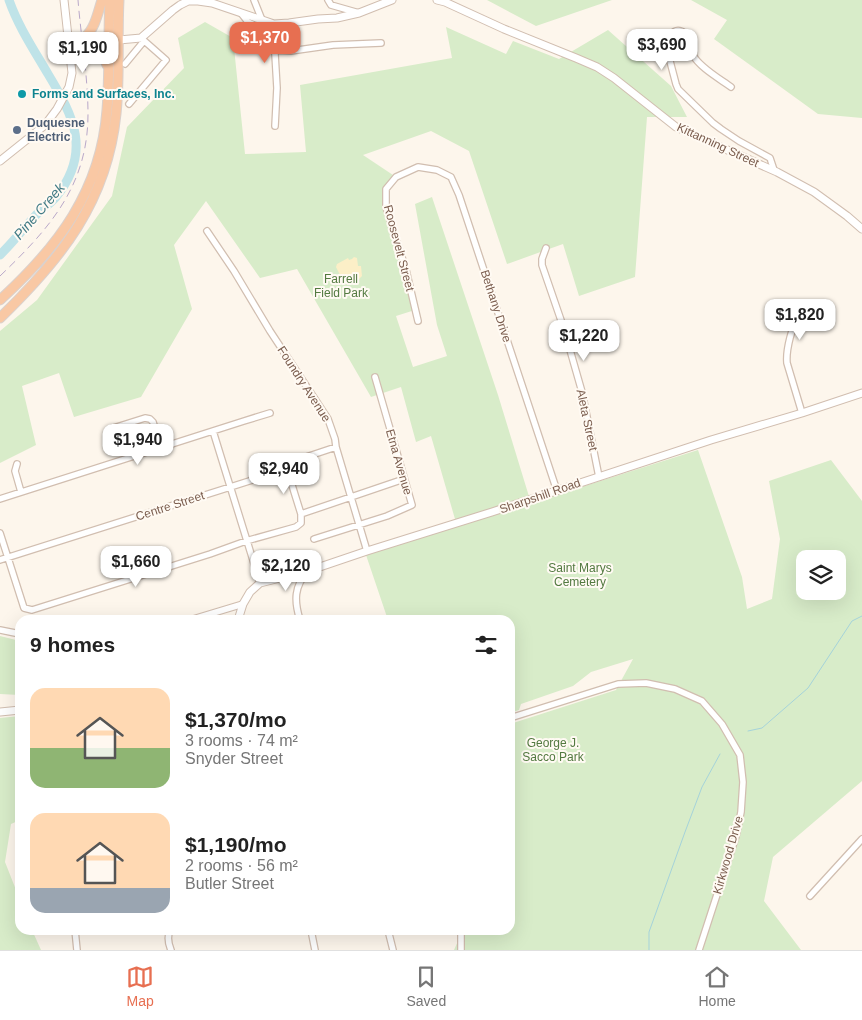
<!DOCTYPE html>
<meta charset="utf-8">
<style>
body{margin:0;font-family:Arial,sans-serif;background:#f6f6f6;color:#222;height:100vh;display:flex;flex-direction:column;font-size:19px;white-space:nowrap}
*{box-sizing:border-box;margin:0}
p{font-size:16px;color:#767676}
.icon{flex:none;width:28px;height:28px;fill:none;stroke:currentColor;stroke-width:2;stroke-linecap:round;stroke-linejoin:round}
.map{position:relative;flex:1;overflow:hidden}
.sheet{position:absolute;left:15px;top:615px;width:500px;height:320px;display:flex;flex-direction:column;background:#fff;border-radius:15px;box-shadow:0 5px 20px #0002}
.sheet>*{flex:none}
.fabs{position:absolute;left:796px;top:550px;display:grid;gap:10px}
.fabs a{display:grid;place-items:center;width:50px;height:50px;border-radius:10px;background:#fff;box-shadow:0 5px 20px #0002;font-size:25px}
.price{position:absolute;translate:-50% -42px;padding:0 11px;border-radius:10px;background:#fff;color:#222;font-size:16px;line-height:32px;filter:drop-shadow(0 1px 2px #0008)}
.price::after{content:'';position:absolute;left:50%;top:30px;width:15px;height:11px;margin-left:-8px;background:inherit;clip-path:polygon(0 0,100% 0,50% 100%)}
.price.current{background:#e76f51;color:#fff}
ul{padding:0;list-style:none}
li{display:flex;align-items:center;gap:15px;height:125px;padding:0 15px}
li span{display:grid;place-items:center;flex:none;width:140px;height:100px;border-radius:15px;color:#555}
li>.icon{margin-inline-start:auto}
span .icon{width:60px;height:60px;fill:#fffc;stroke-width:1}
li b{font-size:21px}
h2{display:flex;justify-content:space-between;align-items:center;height:60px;padding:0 15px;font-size:21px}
.menu{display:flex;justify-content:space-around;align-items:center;height:70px;border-top:1px solid #e0e0e0;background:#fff;font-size:14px;color:#767676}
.menu a{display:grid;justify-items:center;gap:2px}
.menu .current{color:#e76f51}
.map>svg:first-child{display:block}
.green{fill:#d8ecc9;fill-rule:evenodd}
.sand{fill:#fcefc7}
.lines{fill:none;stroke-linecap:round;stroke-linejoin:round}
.stream{stroke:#a5d3da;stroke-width:1}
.river{stroke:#bfe3e8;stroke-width:9}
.minor-casing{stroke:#d1beb0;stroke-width:8}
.tertiary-casing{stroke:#d1beb0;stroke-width:9}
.trunk-casing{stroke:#dad1cd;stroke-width:11}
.minor{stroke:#fff;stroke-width:5.5}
.tertiary{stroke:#fff;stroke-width:7}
.trunk{stroke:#f9c8a4;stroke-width:9}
.rail{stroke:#b9a8c9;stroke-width:1;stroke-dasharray:8 5;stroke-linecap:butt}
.culture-dot{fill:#0f9aa8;stroke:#fffaf3;stroke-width:2}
.service-dot{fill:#5c6f8a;stroke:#fffaf3;stroke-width:2}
.labels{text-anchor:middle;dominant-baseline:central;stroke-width:4;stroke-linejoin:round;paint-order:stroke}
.culture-label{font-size:12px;font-weight:bold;fill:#0d838f;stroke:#fffaf3;text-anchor:start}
.service-label{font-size:12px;font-weight:bold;fill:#4e5e75;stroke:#fffaf3;text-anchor:start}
.street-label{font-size:12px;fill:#7a5c4d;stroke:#fffaf3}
.park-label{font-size:12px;fill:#537a41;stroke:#fffaf3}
.water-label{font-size:14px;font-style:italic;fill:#437c86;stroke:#fffaf3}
</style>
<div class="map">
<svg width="862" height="950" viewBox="0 0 862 950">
<rect width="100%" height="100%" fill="#fdf6ec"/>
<path class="green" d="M487 0H612L536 26Z
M691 0H862V118L818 114 714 39 727 20Z
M205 22 233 38 245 154 306 152 300 85 452 58 446 27 506 54 513 41 559 59 608 30 671 86 687 117H647L635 277 579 296 563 244 507 264 469 151 431 131 363 155 396 177 386 189V207L415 310 396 316 413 367 447 356 437 325 415 204 432 197 498 395 531 503 698 450 742 577 747 609 772 599 780 539 769 481 831 460 862 501V781L773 857 764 901 801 950H454L463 930H510V724L616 690 633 659 591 672 573 686 521 704 519 710 510 713V620H388L366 555 457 526 431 436 416 442 401 387 371 397 297 269 260 278 206 201 174 245 192 309 141 397 74 417 59 373 22 386 36 445 0 463V331L37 300 112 196 127 127 184 68 178 38ZM805 559H838V591H805Z
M0 636 20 641V695L0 694Z
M20 716V820L11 824 5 862 20 900V930H32L41 950H0V718Z"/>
<path class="sand" d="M354 257 357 258 358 266H361L362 276 359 279 351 283 342 279 336 267 337 264 348 258 349 260 352 259Z"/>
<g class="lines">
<path class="stream" d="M748 731 762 728 808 688 852 621 862 616
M649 950V932L685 832 702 787 720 754"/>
<path class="river" d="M0 255C13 242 24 228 36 215 42 209 50 204 56 197 92 152 74 117 48 74 34 50 18 26 9 0"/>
<defs>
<path id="minor" d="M254 0 262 20
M328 0 331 5 359 13
M241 13 248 22 267 31 274 37 277 88 275 126
M275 50 291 51 333 45 381 43
M125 64 144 41
M731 87C720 79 699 67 693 55 690 48 688 33 681 31 672 28 668 40 666 46L676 84 678 89 713 123 721 129 739 141 770 158 774 170
M129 104 166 60 141 38
M207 231 234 271 270 331 328 419 335 439 336 447 367 551
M546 248 542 259V265L564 329 582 392 599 477
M418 321 406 270 386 207V189L396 177 418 167 437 170 451 177 459 195 557 491
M802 413 787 363C786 353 791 321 802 317 805 316 810 318 814 318
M110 429 145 418 150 419 153 422 161 448
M213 431 260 583
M17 464 15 471 21 492
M0 499 244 421 270 413
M301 514 404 479
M0 533 24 608 32 610 210 554 246 541 296 527 301 523V514L287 469
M314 539 387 516 412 505 375 377
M0 560 287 469 290 465 294 461 336 447
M190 620 243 604
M300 620C294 601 294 586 308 571
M0 630 20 634
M510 718 618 684 646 683 675 689 702 701 722 724 740 755 743 782 741 812 736 836 699 950
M810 896 862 839
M75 930 77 950
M170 930C167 937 168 943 171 950
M311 930 315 950
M388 930 393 950
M461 950V930"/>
<path id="tertiary" d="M437 0 445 2 504 29 576 58 597 67 614 78 676 127 777 172 814 192 847 216 862 229
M68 38 85 37 112 38
M70 53 76 46 82 43 110 42 119 40 141 38 173 10 180 5 188 1H198L212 3 274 24 289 23 318 19 337 18 359 13 392 0
M0 161 45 125 57 109 69 87 72 73 64 0
M238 620 243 604 250 592 260 583 308 571 367 551 492 512 711 440 802 413 862 393
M0 712 20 710"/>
<path id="trunk" d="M85 37C95 29 98 12 102 0
M87 42C99 46 103 54 107 65
M0 300C58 247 101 191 107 110 110 73 108 37 110 0
M0 318C61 259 107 202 116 114 120 76 117 38 119 0"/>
</defs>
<use href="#minor" class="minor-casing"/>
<use href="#tertiary" class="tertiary-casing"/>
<use href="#trunk" class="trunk-casing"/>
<use href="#minor" class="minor"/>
<use href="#tertiary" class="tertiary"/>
<use href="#trunk" class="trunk"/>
<path class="rail" d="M0 276C49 229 88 186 88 114 88 76 81 38 78 0"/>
</g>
<circle class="culture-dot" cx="22" cy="94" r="5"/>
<circle class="service-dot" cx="17" cy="130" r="5"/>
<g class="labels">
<g class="culture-label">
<text x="32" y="94">Forms and Surfaces, Inc.</text>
</g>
<g class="service-label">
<text x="27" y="123">Duquesne<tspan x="27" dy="14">Electric</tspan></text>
</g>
<g class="street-label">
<text transform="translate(718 145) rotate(25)">Kittanning Street</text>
<text transform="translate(399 248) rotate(75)">Roosevelt Street</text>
<text transform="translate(496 306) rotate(72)">Bethany Drive</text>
<text transform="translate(304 384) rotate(57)">Foundry Avenue</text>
<text transform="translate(587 420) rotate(78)">Aleta Street</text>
<text transform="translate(399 462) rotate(74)">Etna Avenue</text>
<text transform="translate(540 496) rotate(-19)">Sharpshill Road</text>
<text transform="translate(170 506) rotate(-18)">Centre Street</text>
<text transform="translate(728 855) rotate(-74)">Kirkwood Drive</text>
</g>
<g class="park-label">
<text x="341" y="279">Farrell<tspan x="341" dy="14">Field Park</tspan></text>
<text x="580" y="568">Saint Marys<tspan x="580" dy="14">Cemetery</tspan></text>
<text x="553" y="743">George J.<tspan x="553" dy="14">Sacco Park</tspan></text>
</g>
<g class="water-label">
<text transform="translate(39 211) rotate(-49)">Pine Creek</text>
</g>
</g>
</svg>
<div class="fabs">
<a><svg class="icon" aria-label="layers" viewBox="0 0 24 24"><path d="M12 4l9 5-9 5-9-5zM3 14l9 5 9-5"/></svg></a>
</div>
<b class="price current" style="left:265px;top:64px">$1,370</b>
<b class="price" style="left:662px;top:71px">$3,690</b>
<b class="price" style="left:83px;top:74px">$1,190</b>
<b class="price" style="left:800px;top:341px">$1,820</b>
<b class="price" style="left:584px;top:362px">$1,220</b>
<b class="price" style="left:138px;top:466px">$1,940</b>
<b class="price" style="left:284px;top:495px">$2,940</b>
<b class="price" style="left:136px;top:588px">$1,660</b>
<b class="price" style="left:286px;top:592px">$2,120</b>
<section class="sheet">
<h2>9 homes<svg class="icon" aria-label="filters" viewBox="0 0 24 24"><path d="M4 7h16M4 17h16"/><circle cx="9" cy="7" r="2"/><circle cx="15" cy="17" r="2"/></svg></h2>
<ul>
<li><span style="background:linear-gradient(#ffd9b3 60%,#8fb573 0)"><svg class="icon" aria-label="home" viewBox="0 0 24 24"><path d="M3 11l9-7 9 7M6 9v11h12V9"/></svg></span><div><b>$1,370/mo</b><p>3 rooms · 74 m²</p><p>Snyder Street</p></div></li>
<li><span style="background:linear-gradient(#ffd9b3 75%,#9aa5b1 0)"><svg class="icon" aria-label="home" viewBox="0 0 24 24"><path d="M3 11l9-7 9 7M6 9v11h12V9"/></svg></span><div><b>$1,190/mo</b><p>2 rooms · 56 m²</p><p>Butler Street</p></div></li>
</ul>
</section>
</div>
<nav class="menu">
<a class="current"><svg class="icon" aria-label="map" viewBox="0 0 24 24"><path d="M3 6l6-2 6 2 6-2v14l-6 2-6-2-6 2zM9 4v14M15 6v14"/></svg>Map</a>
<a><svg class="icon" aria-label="saved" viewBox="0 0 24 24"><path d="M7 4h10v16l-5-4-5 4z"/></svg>Saved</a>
<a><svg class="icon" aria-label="home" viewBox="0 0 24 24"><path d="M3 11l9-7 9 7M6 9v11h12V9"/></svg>Home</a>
</nav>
